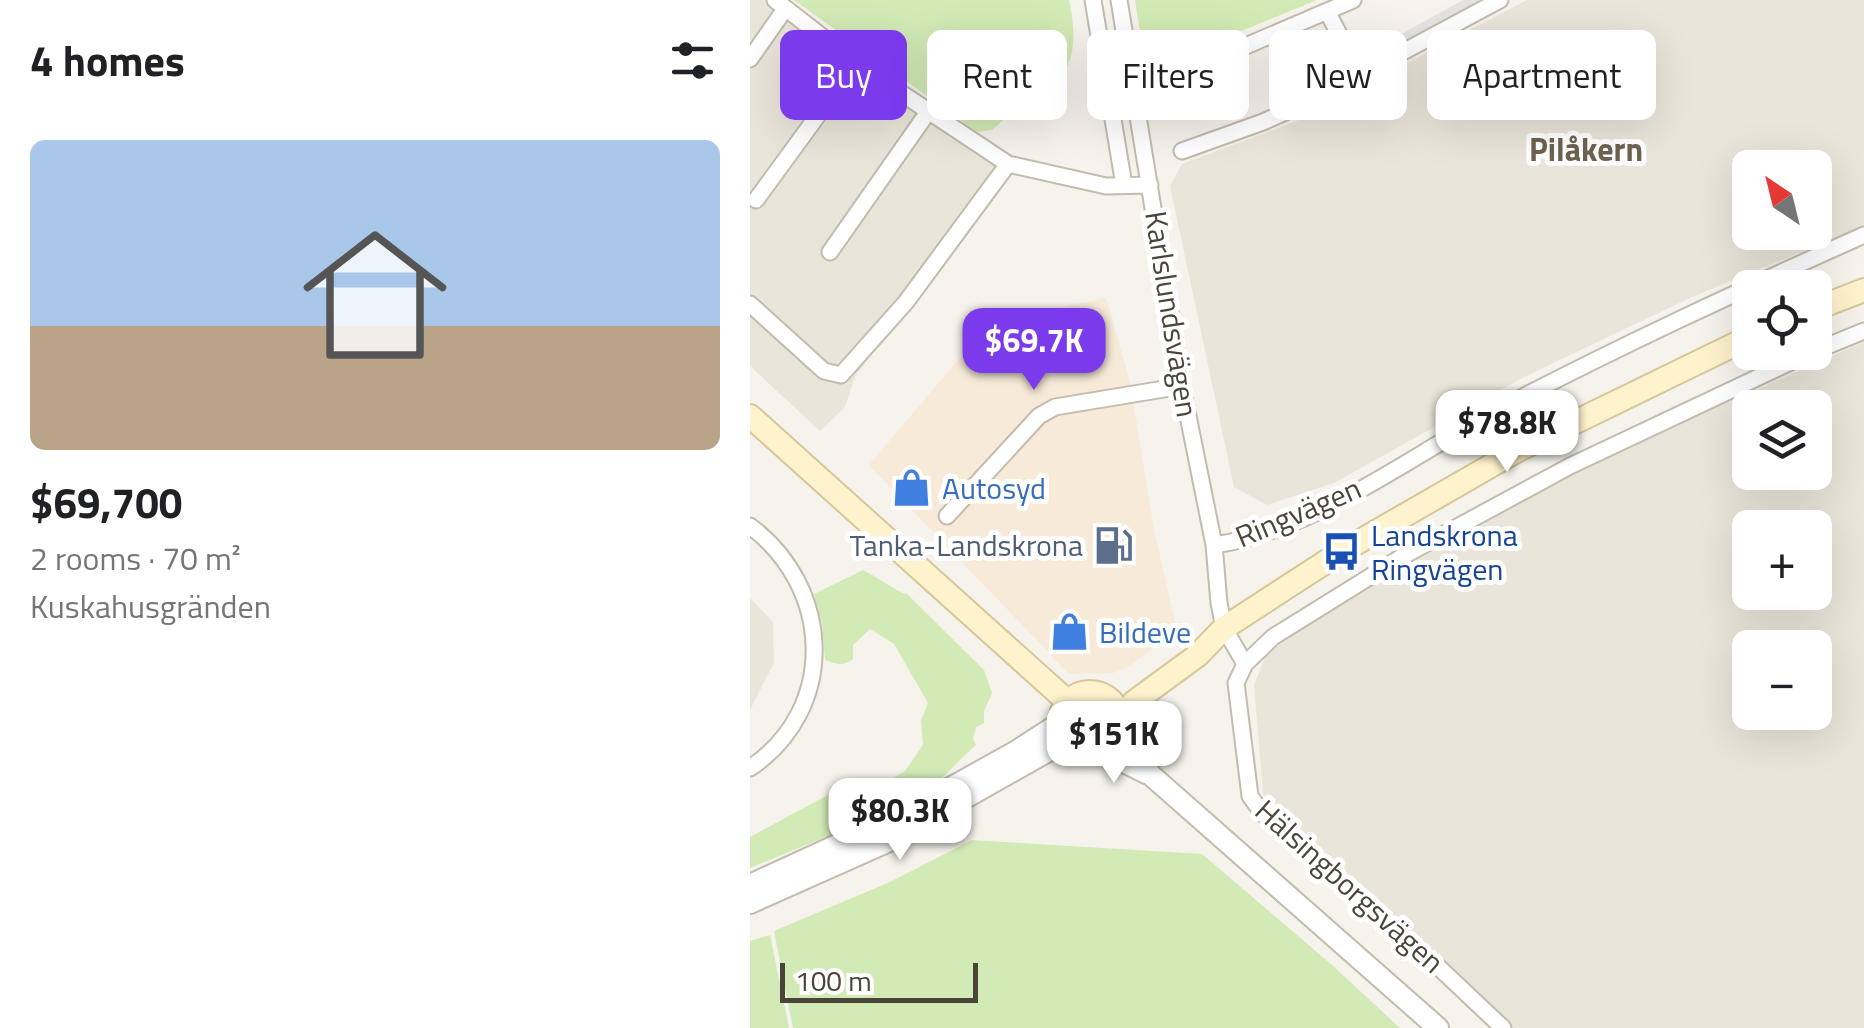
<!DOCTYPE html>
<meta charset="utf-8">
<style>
body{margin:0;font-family:"Titillium Web",sans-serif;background:#f2f2f2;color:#202124;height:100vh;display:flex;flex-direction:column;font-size:38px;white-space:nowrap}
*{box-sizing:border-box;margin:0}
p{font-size:32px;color:#757577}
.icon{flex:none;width:55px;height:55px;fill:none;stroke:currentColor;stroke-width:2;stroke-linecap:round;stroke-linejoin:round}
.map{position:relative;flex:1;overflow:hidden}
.side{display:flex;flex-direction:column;background:#fff;width:750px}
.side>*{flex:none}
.banner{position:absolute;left:30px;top:30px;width:932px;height:90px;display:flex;gap:20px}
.needle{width:65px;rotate:325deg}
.buttons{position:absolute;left:982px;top:150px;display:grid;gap:20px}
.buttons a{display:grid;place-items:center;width:100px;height:100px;border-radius:15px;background:#fff;box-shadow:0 10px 40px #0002;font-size:50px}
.scale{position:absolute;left:30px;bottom:25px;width:198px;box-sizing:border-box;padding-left:10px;border:5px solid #4b4439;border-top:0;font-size:28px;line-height:35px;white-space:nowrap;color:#4b4439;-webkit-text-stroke:8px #fff;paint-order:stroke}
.price{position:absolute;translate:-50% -85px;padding:0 22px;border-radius:20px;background:#fff;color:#222;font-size:32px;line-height:65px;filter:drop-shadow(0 2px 5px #0008)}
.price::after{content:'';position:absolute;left:50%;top:60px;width:30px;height:22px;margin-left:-15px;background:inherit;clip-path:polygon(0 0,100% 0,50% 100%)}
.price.active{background:#7c3aed;color:#fff}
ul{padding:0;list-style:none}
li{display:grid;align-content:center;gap:20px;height:530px;padding:0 30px}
li span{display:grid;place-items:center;height:310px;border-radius:15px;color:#555}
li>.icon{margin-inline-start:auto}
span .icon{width:180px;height:180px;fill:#fffc;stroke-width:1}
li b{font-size:42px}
h2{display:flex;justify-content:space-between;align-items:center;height:120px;padding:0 30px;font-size:42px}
.chip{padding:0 35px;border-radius:15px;background:#fff;box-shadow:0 10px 40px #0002;font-size:35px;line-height:90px}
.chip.active{background:#7c3aed;color:#fff}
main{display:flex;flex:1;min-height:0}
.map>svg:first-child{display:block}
.residential{fill:#eae5da;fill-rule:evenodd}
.commercial{fill:#f7ead8}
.green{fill:#d2eab5}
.parking{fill:#e5e3e0}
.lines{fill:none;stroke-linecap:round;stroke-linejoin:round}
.minor-casing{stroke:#c2bbae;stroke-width:19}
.tertiary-casing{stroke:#c2bbae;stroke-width:24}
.secondary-casing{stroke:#d6c79b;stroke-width:26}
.minor{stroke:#fff;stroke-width:15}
.tertiary{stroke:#fff;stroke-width:20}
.secondary{stroke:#fff3cd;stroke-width:22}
.labels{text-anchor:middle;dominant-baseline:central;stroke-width:10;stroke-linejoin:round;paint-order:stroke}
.street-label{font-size:30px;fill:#4b4439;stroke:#fff}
.shop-label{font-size:30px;fill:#366cbe;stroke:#fff;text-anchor:start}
.transit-label{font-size:30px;fill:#164399;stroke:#fff;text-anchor:start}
.service-label{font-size:30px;fill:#4e5e75;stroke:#fff;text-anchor:end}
.neighbourhood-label{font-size:32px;font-weight:bold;fill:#6e6250;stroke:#fff}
</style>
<main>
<section class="side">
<h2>4 homes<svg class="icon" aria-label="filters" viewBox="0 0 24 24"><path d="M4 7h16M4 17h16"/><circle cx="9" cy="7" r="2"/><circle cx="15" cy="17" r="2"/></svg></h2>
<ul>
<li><span style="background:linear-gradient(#a9c7e8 60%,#b9a48a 0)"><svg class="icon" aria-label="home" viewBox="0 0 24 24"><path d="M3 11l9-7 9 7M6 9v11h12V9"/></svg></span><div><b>$69,700</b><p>2 rooms · 70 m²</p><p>Kuskahusgränden</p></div></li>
</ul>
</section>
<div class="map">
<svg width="1114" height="1028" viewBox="0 0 1114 1028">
<rect width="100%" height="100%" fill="#f6f3ec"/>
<path class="residential" d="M0 0H21L246 164 179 263 111 344 121 355 105 377 95 407 70 431 0 366Z
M777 0H1114V226L942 297 774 377 584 483 517 505 484 487 420 186 432 164 549 120ZM1000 168H1065V232H1000Z
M1114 342V1028H763L688 956 523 814 513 794 504 685 516 655 576 611 850 459ZM1000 408H1065V472H1000ZM1000 528H1065V592H1000ZM1000 648H1065V712H1000Z
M0 598 23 622 24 663 0 710Z"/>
<path class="commercial" d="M356 298 380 381 404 530 427 630 380 666 363 673 319 674 119 465 241 321Z"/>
<path class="green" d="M44 0H319C329 49 323 65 293 105L267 108 242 130 227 132Z
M385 0H567L396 70Z
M113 570C126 576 146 592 157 594L234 670 242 693 234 711V723L226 727 223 739 226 745C215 754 200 771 190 779 172 793 144 803 123 814L115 809 119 793 155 771 173 745 171 720 178 703 144 644 120 629 103 645V659C93 667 86 664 75 660L72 623 64 594Z
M89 789 98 798 95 829 0 868V837Z
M222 840 452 854 582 965 650 1028H43L24 931 140 882Z
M20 935 39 1028H0V941Z"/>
<path class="parking" d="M713 0H736L631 57 626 48Z"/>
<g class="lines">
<defs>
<path id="minor" d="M25 0 106 63 258 164 356 186 400 185
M343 0 374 185
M369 0 432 386 464 545 469 603 474 628 495 664
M578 13 610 74
M0 59 35 9
M384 94 603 0
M432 151 513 122 569 97 750 0
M6 200 106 63
M80 252 178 112
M0 304 74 371 91 375 156 302 258 164
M1065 351 1114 331
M197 516 289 416 305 407 432 386
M0 526C83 588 88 709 0 768
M464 545C565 531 655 459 744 412 865 348 989 291 1114 235
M753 1028 681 960 513 814 500 796 486 683 495 664 523 637 650 558 820 466 1062 352"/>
<path id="tertiary" d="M367 733 402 776 688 1028
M350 750 396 773
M0 885 148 817 265 752 310 723
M0 903 139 841 300 750 321 745"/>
<path id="secondary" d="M1065 309 1114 290
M0 416 317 701
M310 722a30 30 0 1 1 60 0a30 30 0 1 1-60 0Z
M370 719 384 702 448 655 474 628 591 552 770 449 1000 337"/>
</defs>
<use href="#minor" class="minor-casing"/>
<use href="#tertiary" class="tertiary-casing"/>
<use href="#secondary" class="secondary-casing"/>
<use href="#minor" class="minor"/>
<use href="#tertiary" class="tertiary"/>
<use href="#secondary" class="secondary"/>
</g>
<defs>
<symbol id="shop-bare" viewBox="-9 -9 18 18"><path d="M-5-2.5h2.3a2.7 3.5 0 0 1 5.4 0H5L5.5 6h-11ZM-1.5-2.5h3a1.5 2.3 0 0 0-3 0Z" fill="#3f7fe0" stroke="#fff" stroke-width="2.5" paint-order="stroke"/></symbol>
<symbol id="fuel-bare" viewBox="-9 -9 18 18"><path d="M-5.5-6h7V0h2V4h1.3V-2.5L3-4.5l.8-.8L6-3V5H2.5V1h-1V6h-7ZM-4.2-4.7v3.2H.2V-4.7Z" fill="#5c6f8a" stroke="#fff" stroke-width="2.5" paint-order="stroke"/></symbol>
<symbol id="bus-bare" viewBox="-9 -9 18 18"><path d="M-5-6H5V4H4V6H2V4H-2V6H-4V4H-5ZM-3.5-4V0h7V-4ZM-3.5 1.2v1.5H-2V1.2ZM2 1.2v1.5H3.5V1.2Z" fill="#1a4fb4" stroke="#fff" stroke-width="2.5" paint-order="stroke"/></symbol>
</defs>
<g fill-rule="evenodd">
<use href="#shop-bare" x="134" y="460" width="55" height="55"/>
<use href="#fuel-bare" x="336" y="518" width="55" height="55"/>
<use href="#bus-bare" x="564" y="524" width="55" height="55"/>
<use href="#shop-bare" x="292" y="604" width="55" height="55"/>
</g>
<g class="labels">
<g class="street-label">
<text transform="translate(422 314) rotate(81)">Karlslundsvägen</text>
<text transform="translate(548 512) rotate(-23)">Ringvägen</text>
<text transform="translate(600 886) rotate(42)">Hälsingborgsvägen</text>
</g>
<g class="shop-label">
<text x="192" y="488">Autosyd</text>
<text x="349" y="632">Bildeve</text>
</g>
<g class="transit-label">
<text x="621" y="535">Landskrona<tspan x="621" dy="34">Ringvägen</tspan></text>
</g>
<g class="service-label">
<text x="333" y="545">Tanka-Landskrona</text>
</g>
<g class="neighbourhood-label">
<text x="836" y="149">Pilåkern</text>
</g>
</g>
</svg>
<div class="buttons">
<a><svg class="needle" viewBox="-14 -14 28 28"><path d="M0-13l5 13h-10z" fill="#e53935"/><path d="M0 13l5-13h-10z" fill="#757577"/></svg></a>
<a><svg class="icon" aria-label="locate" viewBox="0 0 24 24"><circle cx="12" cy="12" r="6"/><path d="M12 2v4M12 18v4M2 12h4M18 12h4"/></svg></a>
<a><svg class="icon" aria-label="layers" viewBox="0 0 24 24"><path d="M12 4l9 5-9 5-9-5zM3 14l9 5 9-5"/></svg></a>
<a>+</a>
<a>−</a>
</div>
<div class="scale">100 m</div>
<b class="price active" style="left:284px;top:393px">$69.7K</b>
<b class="price" style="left:757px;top:475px">$78.8K</b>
<b class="price" style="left:364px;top:786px">$151K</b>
<b class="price" style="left:150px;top:863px">$80.3K</b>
<div class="banner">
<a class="chip active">Buy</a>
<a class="chip">Rent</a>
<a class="chip">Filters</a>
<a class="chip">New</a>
<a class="chip">Apartment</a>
</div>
</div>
</main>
